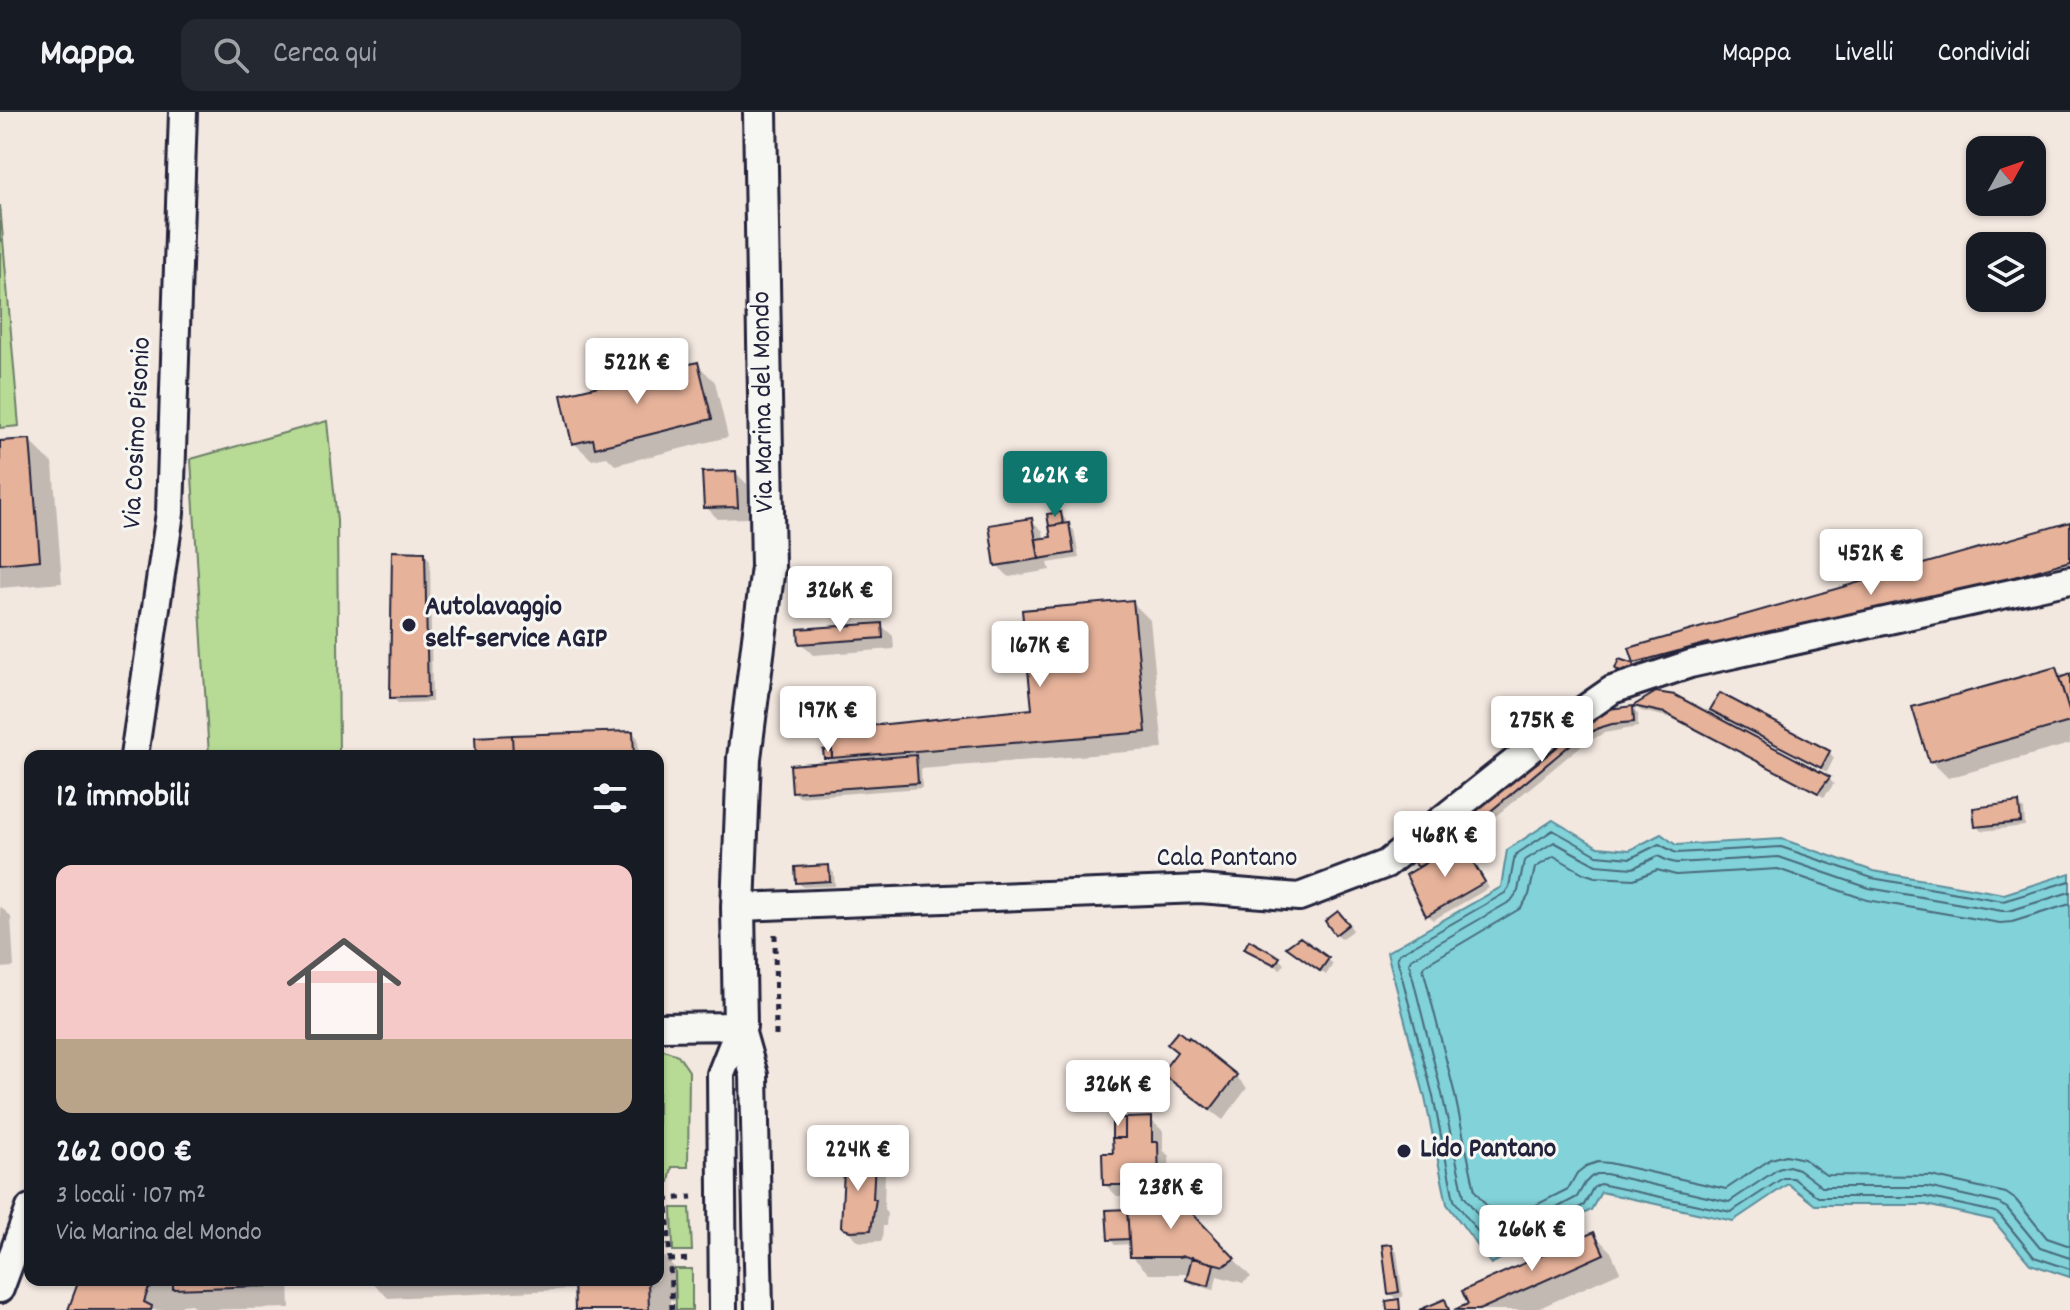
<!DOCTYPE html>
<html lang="it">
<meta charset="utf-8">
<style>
body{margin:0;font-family:Dekko,sans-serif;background:#242831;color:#f1f3f6;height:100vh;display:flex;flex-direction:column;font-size:30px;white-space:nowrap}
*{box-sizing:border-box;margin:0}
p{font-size:26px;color:#9ea1a6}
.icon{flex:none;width:44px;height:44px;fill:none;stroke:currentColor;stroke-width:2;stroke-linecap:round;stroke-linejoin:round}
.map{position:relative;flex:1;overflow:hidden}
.details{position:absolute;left:24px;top:638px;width:640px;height:536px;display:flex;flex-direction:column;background:#171b24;border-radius:16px;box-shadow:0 2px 6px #0004}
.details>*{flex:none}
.needle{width:52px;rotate:50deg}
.tools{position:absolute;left:1966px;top:24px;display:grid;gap:16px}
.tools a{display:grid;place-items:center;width:80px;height:80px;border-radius:16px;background:#171b24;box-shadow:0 2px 6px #0004;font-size:40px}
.price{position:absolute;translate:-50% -68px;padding:0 18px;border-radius:8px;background:#fff;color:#222;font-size:26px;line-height:52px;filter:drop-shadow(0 2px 4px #0008)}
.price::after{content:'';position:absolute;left:50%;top:48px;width:24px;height:18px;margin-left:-12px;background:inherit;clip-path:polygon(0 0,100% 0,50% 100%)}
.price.selected{background:#0f766e;color:#fff}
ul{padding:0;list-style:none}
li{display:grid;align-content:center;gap:16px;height:424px;padding:0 32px}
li+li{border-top:2px solid #363941}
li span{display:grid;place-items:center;height:248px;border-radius:16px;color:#555}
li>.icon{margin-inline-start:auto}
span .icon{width:144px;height:144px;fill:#fffc;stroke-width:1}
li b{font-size:34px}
h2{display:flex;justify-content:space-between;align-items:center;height:96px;padding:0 32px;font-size:34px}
header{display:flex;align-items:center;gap:48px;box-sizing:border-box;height:112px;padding:0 40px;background:#171b24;border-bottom:2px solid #363941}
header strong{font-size:38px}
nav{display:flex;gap:44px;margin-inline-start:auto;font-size:28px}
.search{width:560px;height:72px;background:#242831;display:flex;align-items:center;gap:20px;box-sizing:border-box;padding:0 28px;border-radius:16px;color:#9ea1a6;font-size:30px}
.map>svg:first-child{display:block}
.green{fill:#b7db95;stroke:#6c7e68;stroke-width:2}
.water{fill:#81d3d9;stroke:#5b8c9a;stroke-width:2}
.shadow{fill:#0003}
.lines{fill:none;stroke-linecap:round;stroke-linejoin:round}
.shore{stroke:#48697a;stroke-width:2}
.building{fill:#e6b29a;stroke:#22223b;stroke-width:2}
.minor-casing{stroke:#22223b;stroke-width:32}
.tertiary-casing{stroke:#22223b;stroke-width:38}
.path{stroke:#22223b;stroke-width:5;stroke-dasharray:6 6;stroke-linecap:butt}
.minor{stroke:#f6f6f2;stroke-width:26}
.tertiary{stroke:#f6f6f2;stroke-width:32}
.poi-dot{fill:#22223b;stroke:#f6f6f2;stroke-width:3}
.labels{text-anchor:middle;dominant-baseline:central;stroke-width:6;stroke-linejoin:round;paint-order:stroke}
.street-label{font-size:28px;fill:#22223b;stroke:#f6f6f2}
.poi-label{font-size:28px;font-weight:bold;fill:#22223b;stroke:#f6f6f2;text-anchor:start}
</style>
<header>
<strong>Mappa</strong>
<div class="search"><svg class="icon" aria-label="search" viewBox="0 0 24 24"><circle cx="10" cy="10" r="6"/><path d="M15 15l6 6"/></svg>Cerca qui</div>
<nav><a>Mappa</a><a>Livelli</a><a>Condividi</a></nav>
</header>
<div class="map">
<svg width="2070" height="1198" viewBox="0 0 2070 1198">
<rect width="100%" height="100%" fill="#f3e8e0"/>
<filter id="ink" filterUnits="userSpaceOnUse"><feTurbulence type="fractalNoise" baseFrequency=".0125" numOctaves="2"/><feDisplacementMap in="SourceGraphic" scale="16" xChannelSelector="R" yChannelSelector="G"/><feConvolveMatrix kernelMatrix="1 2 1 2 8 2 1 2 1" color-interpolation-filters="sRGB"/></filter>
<g filter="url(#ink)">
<path class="green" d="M0 93 19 314 0 316Z
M327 309 337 409 339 644H209L191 347Z
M658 936 678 943 689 959 688 1055H672L669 1070H658Z
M672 1096H690L692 1139H673Z
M675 1157H692V1198H676Z"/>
<path class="water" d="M1553 708 1598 735 1630 738 1661 722 1676 733 1782 727 1873 759 2004 782 2070 761V1165L2030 1152 1993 1108 1926 1093H1815L1788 1072 1733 1109 1601 1080 1591 1098 1491 1152 1447 1092 1425 986 1387 840 1501 775 1507 738Z"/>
<path class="shadow" d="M697 252 715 270 728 325 615 353 607 345 592 348 574 331Z
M30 329 53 352 62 471 0 476V331Z
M736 361 747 372 748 406 718 407 706 395Z
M1061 402 1066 408 1067 413 1074 418 1079 446 1048 451 1050 458 1009 465 997 453 1031 408 1043 419 1044 428 1053 426Z
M2070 412V456L1641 556 1636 550Z
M424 442 430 448 432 590 398 591 392 585Z
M1132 490 1150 508 1163 637 921 657 922 676 799 685 794 679 832 651 826 645 1034 599Z
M881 513 893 524 894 537 813 543 801 531Z
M2056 557 2064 566 2070 565V632L1948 666 1931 649Z
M1674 585 1829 667 1834 672 1824 685 1672 606 1641 599 1637 595Z
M1633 597 1638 602V615L1604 621 1582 633 1469 726 1464 721 1577 611Z
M1713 598 1829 640 1834 646 1827 660 1718 603Z
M633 621 638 626 639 644H478Z
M2018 692 2024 698 2025 714 1982 719 1977 714Z
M1461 732 1466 738 1489 776 1433 808 1428 803 1421 756 1413 746 1435 739 1440 745Z
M828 755 834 761 835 774 803 775 798 770Z
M0 794 11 805 14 855 0 856Z
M1344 806 1353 818 1341 827 1336 821Z
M1247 837 1278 846 1284 852 1281 857 1252 842Z
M1294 840 1328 847 1333 852 1326 863Z
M1164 961 1236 964 1247 976 1223 1008 1175 972Z
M1151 1008 1163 1019V1038L1169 1044 1170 1076 1185 1091V1095L1251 1165 1243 1171 1217 1164 1214 1178 1194 1173 1188 1168 1190 1162H1149L1132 1144 1131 1132 1115 1133 1110 1127 1108 1100 1129 1099 1152 1094 1153 1084H1117L1105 1073 1115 1043Z
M870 1045 885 1060 884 1097 887 1101 886 1114H883L882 1129 863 1130 858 1129 843 1113Z
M1594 1122 1611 1140 1620 1160 1535 1198H1459Z
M1391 1134 1397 1140 1403 1185 1395 1186 1390 1181Z
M658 1139 675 1156 676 1188H670V1198H577V1177L388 1186 370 1168H658Z
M81 1168H289L290 1196 197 1198 191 1192 183 1193 175 1198H70Z"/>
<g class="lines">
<path class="shore" d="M2070 769 2003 789 1872 766 1781 735 1676 741 1659 732 1631 746 1597 743 1553 718 1515 743 1509 775 1505 781 1399 842 1397 846 1433 984 1454 1088 1493 1140H1496L1584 1093 1593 1076 1600 1072 1731 1100 1783 1066H1793L1818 1085H1926L1995 1100 2000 1103 2034 1145 2070 1157
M2070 780 2009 799H2002L1869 776 1779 745 1676 751 1668 749 1658 744 1633 756 1596 753 1554 730 1524 749 1518 779 1511 789 1411 847 1409 851 1442 982 1464 1084 1496 1127H1499L1577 1085 1585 1071 1591 1065 1597 1062H1606L1729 1090 1778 1057 1789 1054 1798 1057 1822 1075H1927L1999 1091 2007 1096 2040 1136 2070 1146
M2070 792 2012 810 2000 811 1867 788 1778 757 1676 763 1657 758 1634 767 1595 765 1583 761 1554 744 1535 756 1529 783 1521 796 1425 853 1423 856 1454 979 1475 1079 1500 1111 1568 1077 1577 1061 1586 1054 1598 1050 1609 1051 1726 1077 1771 1047 1786 1043 1804 1047 1826 1063 1931 1064 2006 1081 2016 1088 2047 1126 2070 1134"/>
</g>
<path class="building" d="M698 250 712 307 595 336 593 327 572 332 561 283Z
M30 327 40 448 0 452V329Z
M736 359 738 395 704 396 702 360Z
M1061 400 1063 412 1049 414 1047 402Z
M1032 406 1039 447 995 454 989 413Z
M2070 410V449L1714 551 1708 531 1634 551 1629 536Z
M1069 411 1074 441 1039 447 1036 427 1051 425 1049 414Z
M392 439 425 440 428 585 390 586Z
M1133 488 1146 620 832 646 830 618 1032 597 1022 498Z
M882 511 883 526 799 532 798 517Z
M1619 547 1634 552 1631 563 1615 557Z
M2056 555 2070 602V610L1929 650 1912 595Z
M2070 562V602L2059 566Z
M1656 580 1675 583 1830 665 1818 681 1665 601 1633 594Z
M1720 581 1830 639 1821 656 1710 598Z
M1633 594 1634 610 1612 612 1599 616 1576 628 1462 723 1452 711 1593 602 1608 597Z
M633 619 634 644H513L512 623Z
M512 623 513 644H476L475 625Z
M832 637V646H824L823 638Z
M916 643 918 671 792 680 790 653Z
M2019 690 2021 710 1975 715 1973 696Z
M1461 730 1485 770 1426 804 1406 763Z
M1429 731 1439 743 1418 755 1410 746Z
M829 753 830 769 796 771 795 755Z
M1338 799 1349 812 1335 823 1325 809Z
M1300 825 1329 846 1320 859 1286 835Z
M1249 828 1280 845 1275 853 1244 837Z
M1178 919 1188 927 1189 925 1237 963 1210 998 1161 961 1177 940 1167 932Z
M1152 1005V1030H1158L1159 1073H1103L1102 1041H1113L1112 1026H1125V1006Z
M1112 1006H1125V1026H1112Z
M845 1041 871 1043 875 1047 873 1087H876L871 1118 850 1119 844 1117 841 1114Z
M1169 1072 1166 1087 1174 1082 1235 1146 1224 1154 1184 1144 1179 1145H1130L1127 1093 1150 1092 1151 1073Z
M1127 1097 1129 1127 1108 1128 1106 1098Z
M1594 1120 1604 1142 1479 1198H1454L1468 1192 1462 1179Z
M1392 1132 1399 1180 1388 1182 1382 1133Z
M1192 1145 1214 1152 1209 1174 1186 1168Z
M79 1168H267L268 1174 173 1177V1170H160L148 1178 144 1190 152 1194 151 1198H68Z
M574 1168H648L649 1198H575Z
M1399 1187 1400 1198H1387L1386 1189Z
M1445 1187 1449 1198H1419Z"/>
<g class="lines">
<defs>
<path id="minor" d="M134 644 170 401 183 0
M738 795 1200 777 1299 785 1386 752 1553 619 1612 578 1690 552 2070 468
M740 914 754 963 759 1198
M658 915 740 914
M0 1177 30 1096
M723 1198 721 962 740 914"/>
<path id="tertiary" d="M740 914 738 795 744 646 768 455 760 0"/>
</defs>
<use href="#minor" class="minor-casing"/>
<use href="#tertiary" class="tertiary-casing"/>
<path class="path" d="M775 822 776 924
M669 1148 693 1147
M672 1198 667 1087 692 1085"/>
<use href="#minor" class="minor"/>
<use href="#tertiary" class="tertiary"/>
</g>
</g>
<g class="poi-dot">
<circle cx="409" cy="513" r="8"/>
<circle cx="1404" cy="1039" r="8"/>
</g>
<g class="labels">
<g class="street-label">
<text transform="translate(765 290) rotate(-91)">Via Marina del Mondo</text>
<text transform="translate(139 321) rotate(-87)">Via Cosimo Pisonio</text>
<text x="1227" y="748">Cala Pantano</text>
</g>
<g class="poi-label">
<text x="425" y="497">Autolavaggio<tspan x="425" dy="32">self-service AGIP</tspan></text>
<text x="1420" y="1039">Lido Pantano</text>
</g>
</g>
</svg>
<div class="tools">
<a><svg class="needle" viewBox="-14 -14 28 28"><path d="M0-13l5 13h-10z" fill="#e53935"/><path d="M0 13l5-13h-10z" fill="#9ea1a6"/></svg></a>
<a><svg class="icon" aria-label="layers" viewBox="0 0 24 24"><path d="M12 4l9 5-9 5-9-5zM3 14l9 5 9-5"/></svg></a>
</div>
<b class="price" style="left:637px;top:294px">522K €</b>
<b class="price selected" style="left:1055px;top:407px">262K €</b>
<b class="price" style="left:1871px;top:485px">452K €</b>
<b class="price" style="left:840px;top:522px">326K €</b>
<b class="price" style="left:1040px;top:577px">167K €</b>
<b class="price" style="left:828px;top:642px">197K €</b>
<b class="price" style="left:1542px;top:652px">275K €</b>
<b class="price" style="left:1445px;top:767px">468K €</b>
<b class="price" style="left:1118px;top:1016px">326K €</b>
<b class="price" style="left:858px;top:1081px">224K €</b>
<b class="price" style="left:1171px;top:1119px">238K €</b>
<b class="price" style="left:1532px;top:1161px">266K €</b>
<section class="details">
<h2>12 immobili<svg class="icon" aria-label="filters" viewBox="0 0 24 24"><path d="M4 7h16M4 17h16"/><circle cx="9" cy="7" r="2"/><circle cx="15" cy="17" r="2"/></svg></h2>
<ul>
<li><span style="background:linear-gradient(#f6c9c9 70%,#b9a48a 0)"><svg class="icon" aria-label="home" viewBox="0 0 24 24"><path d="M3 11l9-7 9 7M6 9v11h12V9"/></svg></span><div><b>262 000 €</b><p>3 locali · 107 m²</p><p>Via Marina del Mondo</p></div></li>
</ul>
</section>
</div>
